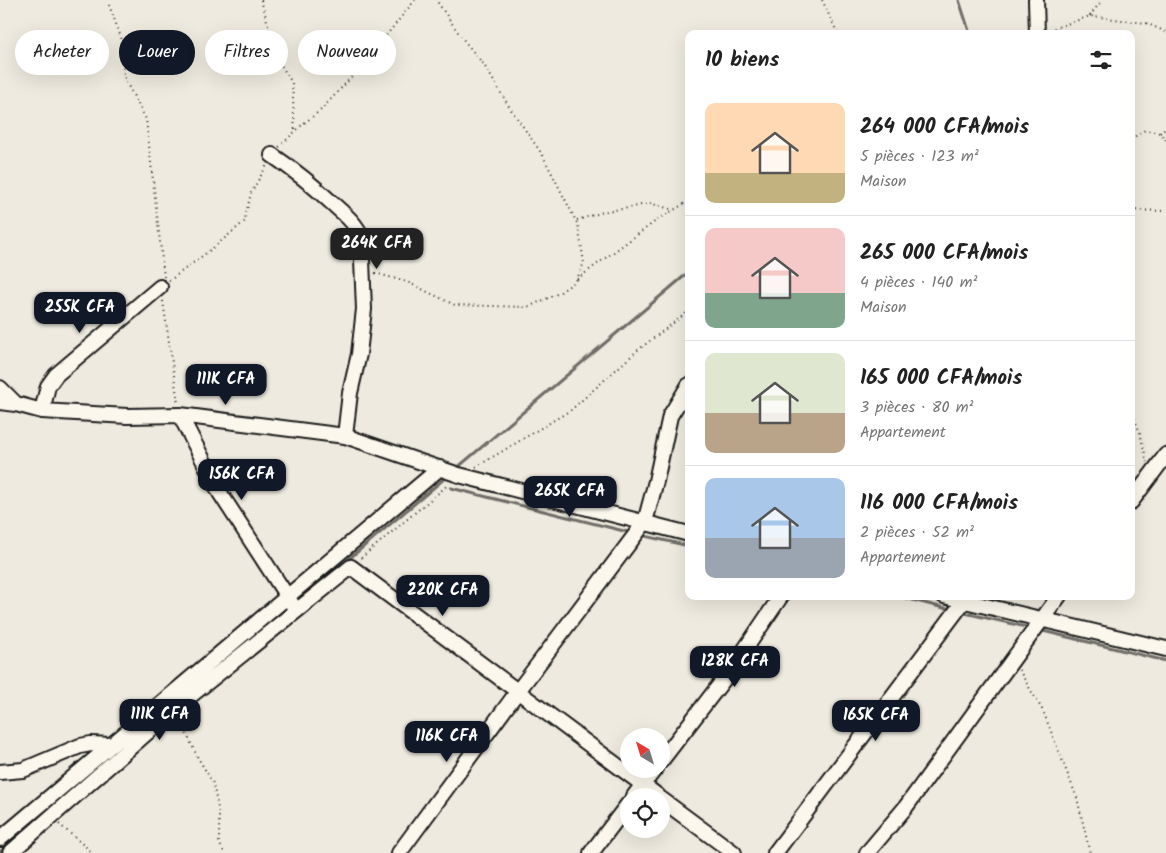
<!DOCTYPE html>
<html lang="fr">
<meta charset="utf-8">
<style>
body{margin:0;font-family:Kalam,sans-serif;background:#f2f2f2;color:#222;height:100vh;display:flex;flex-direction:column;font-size:19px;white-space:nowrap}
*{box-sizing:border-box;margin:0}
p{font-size:16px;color:#767676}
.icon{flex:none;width:28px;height:28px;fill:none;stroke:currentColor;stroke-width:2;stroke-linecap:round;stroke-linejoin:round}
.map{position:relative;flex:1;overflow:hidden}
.sheet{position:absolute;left:685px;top:30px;width:450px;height:570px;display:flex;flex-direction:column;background:#fff;border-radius:10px;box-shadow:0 5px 20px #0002}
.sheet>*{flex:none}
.hud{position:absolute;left:15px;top:30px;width:475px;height:45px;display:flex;gap:10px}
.needle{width:32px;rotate:322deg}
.tools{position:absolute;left:620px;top:728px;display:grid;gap:10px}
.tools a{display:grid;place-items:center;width:50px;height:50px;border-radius:50%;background:#fff;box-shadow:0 5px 20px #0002;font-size:25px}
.price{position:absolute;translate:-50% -42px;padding:0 11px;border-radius:10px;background:#111827;color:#fff;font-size:16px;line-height:32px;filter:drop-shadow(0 1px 2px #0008)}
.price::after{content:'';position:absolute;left:50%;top:30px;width:15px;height:11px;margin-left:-8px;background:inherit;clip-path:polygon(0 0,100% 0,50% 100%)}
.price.selected{background:#222;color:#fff}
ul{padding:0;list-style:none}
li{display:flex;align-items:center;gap:15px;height:125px;padding:0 20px}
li+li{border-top:1px solid #e0e0e0}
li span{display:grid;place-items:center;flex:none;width:140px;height:100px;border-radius:10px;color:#555}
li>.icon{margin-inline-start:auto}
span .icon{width:60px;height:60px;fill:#fffc;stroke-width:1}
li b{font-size:21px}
h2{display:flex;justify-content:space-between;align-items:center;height:60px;padding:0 20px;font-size:21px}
.chip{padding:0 18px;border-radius:22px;background:#fff;box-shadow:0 5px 20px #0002;font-size:18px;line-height:45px}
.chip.selected{background:#111827;color:#fff}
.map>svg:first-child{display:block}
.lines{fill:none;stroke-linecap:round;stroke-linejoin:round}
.stream{stroke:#6f6d69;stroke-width:3}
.minor-casing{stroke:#1c1c1c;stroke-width:18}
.path{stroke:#1c1c1c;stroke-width:2;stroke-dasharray:1 4;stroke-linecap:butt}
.minor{stroke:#fbf7ec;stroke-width:14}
</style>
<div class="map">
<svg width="1166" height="853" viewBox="0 0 1166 853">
<rect width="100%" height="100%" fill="#eeeadf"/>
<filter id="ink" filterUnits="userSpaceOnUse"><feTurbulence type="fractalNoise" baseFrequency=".02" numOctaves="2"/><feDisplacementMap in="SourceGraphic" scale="10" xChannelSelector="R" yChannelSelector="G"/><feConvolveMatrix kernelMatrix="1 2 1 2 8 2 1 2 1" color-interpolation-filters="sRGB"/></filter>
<g filter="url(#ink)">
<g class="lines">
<path class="stream" d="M959 0 970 34
M457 468 689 272
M451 488 628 532
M645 536 689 546
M312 590 445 478
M897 596 948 609
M965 613 1026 627
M1043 631 1166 661
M0 852 26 830"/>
<defs>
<path id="minor" d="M1036 0 1037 34
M272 155C294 170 314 186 333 204 344 214 355 222 361 236L364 309 359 354 350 393 345 436
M0 388 16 404
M0 402 16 404 42 411 127 416 180 415 345 436 459 475 689 534
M42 411 48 386 56 375 160 287
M180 415 220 493 292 604
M1131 502 1166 455
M944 596 1166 649
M661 761 731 670 781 596
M0 772 23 770 80 746 91 744 110 745
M634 796 655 769
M661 799 734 853
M0 839 440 468
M10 853 174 709 351 567 658 796
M399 853 518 691 645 522 656 481 670 416 689 385
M591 853 629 803
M775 853 964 601
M867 853 905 808 1059 596"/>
</defs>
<use href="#minor" class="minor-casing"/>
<path class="path" d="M261 0 268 24 272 50 292 83 295 132
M822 0 838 34
M109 5 122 40V61L125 80 146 119 164 277
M1090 16 1102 0
M1049 30 1090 16 1146 23 1166 32
M1004 34H1026
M1160 133 1166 127
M1131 139 1145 130 1160 133 1166 140
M279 147 303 124 321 110 360 68 415 0
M1131 210 1166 211
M577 220 607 211 629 208 649 203 674 210
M375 273 407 282 455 305 528 307 559 293 576 281 584 263 578 225 542 154 510 108 484 65 462 38 436 0
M577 279 660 218 689 201
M169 281 213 248 244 222 251 193 267 165
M163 301 178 403
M1131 409 1140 433 1147 462
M476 467 571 410 638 350 689 311
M361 558 449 484
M1019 670 1043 711 1077 798 1090 853
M180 720 198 758 213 783 219 813V842L224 853
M59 824 93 853"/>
<use href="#minor" class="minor"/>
</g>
</g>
</svg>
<div class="tools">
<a><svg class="needle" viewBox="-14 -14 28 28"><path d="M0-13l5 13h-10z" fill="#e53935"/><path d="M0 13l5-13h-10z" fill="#767676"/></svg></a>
<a><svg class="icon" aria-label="locate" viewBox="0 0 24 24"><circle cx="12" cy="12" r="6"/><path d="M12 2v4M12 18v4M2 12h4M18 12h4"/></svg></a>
</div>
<b class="price selected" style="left:377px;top:270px">264K CFA</b>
<b class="price" style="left:80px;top:334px">255K CFA</b>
<b class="price" style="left:226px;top:406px">111K CFA</b>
<b class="price" style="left:242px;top:501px">156K CFA</b>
<b class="price" style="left:570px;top:518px">265K CFA</b>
<b class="price" style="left:443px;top:617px">220K CFA</b>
<b class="price" style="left:735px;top:688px">128K CFA</b>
<b class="price" style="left:160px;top:741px">111K CFA</b>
<b class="price" style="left:876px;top:742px">165K CFA</b>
<b class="price" style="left:447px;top:763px">116K CFA</b>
<div class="hud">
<a class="chip">Acheter</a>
<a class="chip selected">Louer</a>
<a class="chip">Filtres</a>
<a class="chip">Nouveau</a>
</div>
<section class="sheet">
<h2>10 biens<svg class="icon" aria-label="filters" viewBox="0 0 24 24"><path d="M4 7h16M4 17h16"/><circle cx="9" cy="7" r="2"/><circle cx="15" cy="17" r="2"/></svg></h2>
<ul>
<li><span style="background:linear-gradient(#ffd9b3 70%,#c2b280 0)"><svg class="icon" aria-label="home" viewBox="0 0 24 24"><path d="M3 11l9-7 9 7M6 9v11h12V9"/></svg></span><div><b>264 000 CFA/mois</b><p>5 pièces · 123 m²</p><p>Maison</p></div></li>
<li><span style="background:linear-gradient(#f6c9c9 65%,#7fa58c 0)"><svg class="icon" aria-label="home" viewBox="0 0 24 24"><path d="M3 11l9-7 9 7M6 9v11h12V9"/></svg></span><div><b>265 000 CFA/mois</b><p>4 pièces · 140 m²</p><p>Maison</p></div></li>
<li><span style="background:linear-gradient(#dfe7d0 60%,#b9a48a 0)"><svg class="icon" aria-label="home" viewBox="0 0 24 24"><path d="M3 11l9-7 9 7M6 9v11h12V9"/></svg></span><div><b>165 000 CFA/mois</b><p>3 pièces · 80 m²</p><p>Appartement</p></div></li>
<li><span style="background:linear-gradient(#a9c7e8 60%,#9aa5b1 0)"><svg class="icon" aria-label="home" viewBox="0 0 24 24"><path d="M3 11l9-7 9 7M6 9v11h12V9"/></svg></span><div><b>116 000 CFA/mois</b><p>2 pièces · 52 m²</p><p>Appartement</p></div></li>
</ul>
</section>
</div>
